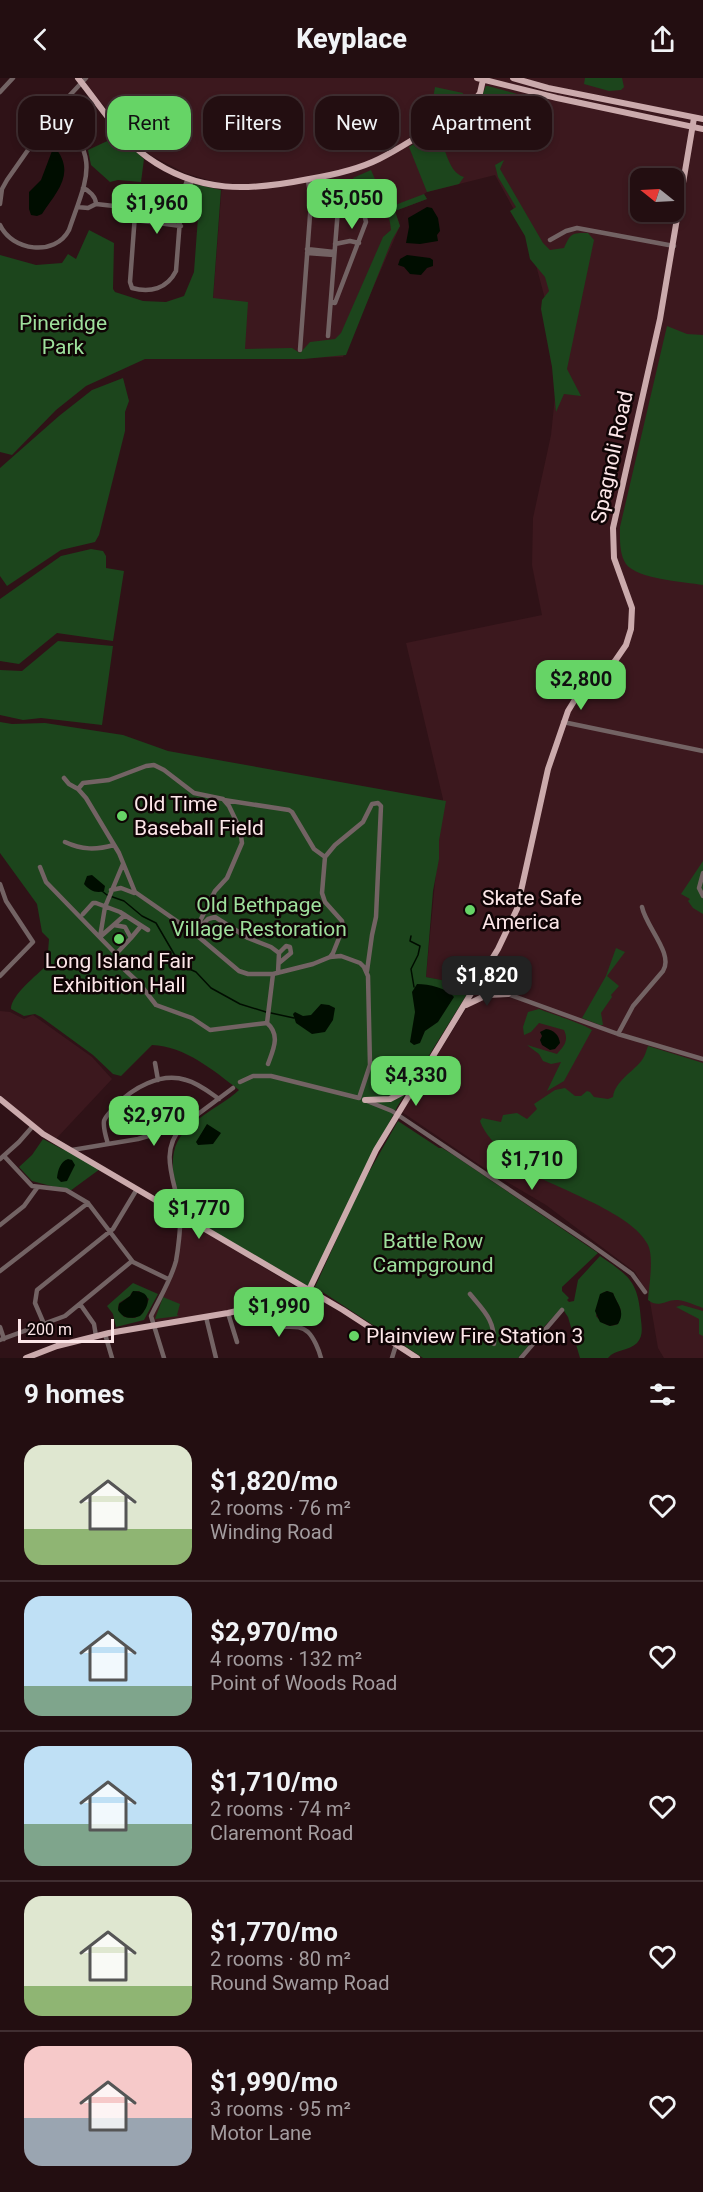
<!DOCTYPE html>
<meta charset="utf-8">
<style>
body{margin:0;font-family:Roboto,sans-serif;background:#2b171a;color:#f1f3f6;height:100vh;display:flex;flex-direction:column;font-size:22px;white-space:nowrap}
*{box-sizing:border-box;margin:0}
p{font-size:20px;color:#a39c9f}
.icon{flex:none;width:33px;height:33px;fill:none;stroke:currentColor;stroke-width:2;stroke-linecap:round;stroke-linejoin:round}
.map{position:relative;height:1280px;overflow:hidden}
.sheet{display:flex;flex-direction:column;background:#230e11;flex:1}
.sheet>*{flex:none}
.guide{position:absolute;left:18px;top:18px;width:668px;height:54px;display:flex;gap:12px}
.needle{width:39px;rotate:288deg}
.buttons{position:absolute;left:630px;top:90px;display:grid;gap:12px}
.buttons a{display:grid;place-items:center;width:54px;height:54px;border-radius:12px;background:#230e11;box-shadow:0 3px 9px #0003,0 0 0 2px #402e31;font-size:30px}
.scale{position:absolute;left:18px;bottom:15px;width:96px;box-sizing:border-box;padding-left:6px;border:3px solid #fce6e8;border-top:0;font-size:16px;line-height:21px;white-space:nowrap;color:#fce6e8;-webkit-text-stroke:4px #0f0405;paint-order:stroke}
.price{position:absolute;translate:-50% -51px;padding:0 14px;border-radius:12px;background:#66d466;color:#111;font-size:20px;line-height:39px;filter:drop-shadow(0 2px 3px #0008)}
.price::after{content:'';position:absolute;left:50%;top:36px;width:18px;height:14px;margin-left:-9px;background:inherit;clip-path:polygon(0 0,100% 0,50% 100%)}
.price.selected{background:#222;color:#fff}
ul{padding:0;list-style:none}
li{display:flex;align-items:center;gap:18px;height:150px;padding:0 24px}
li+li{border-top:2px solid #402e31}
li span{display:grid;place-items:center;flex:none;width:168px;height:120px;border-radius:18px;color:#555}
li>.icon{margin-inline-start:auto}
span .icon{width:72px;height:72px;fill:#fffc;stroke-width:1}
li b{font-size:26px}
h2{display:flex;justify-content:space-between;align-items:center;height:72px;padding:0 24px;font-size:26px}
.tag{padding:0 21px;border-radius:18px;background:#230e11;box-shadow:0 3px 9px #0003,0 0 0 2px #402e31;font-size:21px;line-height:54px}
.tag.selected{background:#66d466;color:#111}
header{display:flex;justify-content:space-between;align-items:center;height:78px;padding:0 24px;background:#230e11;font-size:27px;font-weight:800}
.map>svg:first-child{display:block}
.built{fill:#3c181e;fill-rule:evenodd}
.green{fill:#1c451c;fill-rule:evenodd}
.water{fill:#000d00}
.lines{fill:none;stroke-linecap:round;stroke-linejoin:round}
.stream{stroke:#000d00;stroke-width:1.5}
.minor{stroke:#736364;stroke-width:4.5}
.major{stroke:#cbaaac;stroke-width:6}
.poi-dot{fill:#66d466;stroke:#0f0405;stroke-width:2}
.labels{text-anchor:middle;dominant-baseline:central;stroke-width:5;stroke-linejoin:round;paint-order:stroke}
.park-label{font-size:21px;fill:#9edf9c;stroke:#0f0405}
.street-label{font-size:21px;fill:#fce6e8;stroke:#0f0405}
.poi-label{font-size:21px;fill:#fce6e8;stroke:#0f0405;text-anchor:start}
</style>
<header><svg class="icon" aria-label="back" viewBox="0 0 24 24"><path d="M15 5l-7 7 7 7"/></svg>Keyplace<svg class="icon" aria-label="share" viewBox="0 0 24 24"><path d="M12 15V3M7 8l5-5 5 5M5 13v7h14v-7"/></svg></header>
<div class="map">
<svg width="703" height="1280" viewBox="0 0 703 1280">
<rect width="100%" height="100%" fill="#2f1217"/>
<path class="built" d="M82 0H703V1280H664L658 1270 649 1218 635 1194 546 1127 490 1094 402 1034 479 910 426 899 443 721 406 565 542 537 532 487 533 440 551 357 557 299 548 232 528 157 495 97 427 114 424 116 427 121 395 133 400 148 343 279 244 281 213 221 222 106 185 95 152 78 122 51ZM640 100H674V134H640Z
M0 933 10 934 24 941 33 937 92 979 112 1001 55 1062 32 1046 0 1017Z
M181 1140 293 1207V1216L214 1236 151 1244 178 1184Z"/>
<path class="green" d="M585 0H622L624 9 621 12 609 13 584 6Z
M486 8H488L517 16 482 22 481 20Z
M435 9 463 15 462 24 429 44Z
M433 54C448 65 445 93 464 99L459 106 427 114 409 69Z
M118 58 144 81 141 104 118 102 110 104 91 87 88 72Z
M504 82 500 91 543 165 550 172 564 170C571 155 571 155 588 155L594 162 567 291 581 318 564 316 556 334 552 289 541 231 542 222 549 213 545 199 530 181 525 158 510 133 516 129 498 99 495 87Z
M371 92 384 122 395 127 424 116 427 121 395 133 400 148 392 162 346 277 304 281H145L86 308 56 332 12 377 0 374V177L36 187 62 185 68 176 76 181 89 152 114 165 113 211 115 214 143 223 166 224 184 218 194 194 199 125 192 124 194 106 221 112 213 220 248 224 245 271 292 270 300 275 310 264 335 261 341 255 383 159 391 152C390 138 384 125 374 115L358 117 353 100Z
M667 248 687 256 703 257V507C684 504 637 501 626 486 619 476 620 461 620 449Z
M123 300 129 323 125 334V353L99 457 95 464 61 472 7 508 0 498V390L59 338 92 312Z
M91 471 103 473 106 478V490L124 493 113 563 57 555 19 586 0 583V521L61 478Z
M58 563 113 568 102 647 41 640 23 642 0 637V592L22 593Z
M0 644 12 646 45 645 123 657 168 673 446 723 439 763V781L433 813 426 899 472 908 397 1029 308 1208 180 1134C177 1116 170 1092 174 1074 180 1044 219 1031 239 1012 214 993 185 968 152 967L121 998 113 996 93 977 41 939 35 936 24 938 11 931C11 917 37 897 47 887L49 861 42 854 37 826 0 775Z
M703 783V836L693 830 688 823 690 821 681 816Z
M616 870 625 874 607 898 619 908 611 917 612 919 601 935 603 947H600L582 940 606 898Z
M539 931C549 935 586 947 592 952L564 1003 547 1013 561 984 551 986 543 983 539 976 527 967 557 976C564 968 569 963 564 952L539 945 531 954 524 957 523 949 528 934Z
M648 968 703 985V1230C695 1227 686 1223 678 1222 666 1221 659 1231 648 1222 649 1208 654 1179 648 1167 633 1134 549 1108 517 1088L524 1089 526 1086C521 1081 516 1079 509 1076 498 1071 484 1055 480 1043L482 1040 501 1044 503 1037 517 1035 527 1041 537 1031 534 1026 555 1012 565 1010 575 1018H581L587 1013 590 1014 594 1019 608 1021 613 1019C615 1003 633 994 642 982 645 978 646 973 648 968Z
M398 1043 439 1070H442L455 1078 598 1175 562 1209V1213L569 1220 567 1222 569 1224 574 1223 578 1202 600 1178C631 1199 638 1204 641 1242 642 1251 643 1258 637 1265 629 1273 615 1271 608 1280H580L568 1239 562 1230 531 1262V1265L518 1280H423L315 1209 361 1108ZM607 1213 613 1215C618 1229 625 1230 618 1246 609 1250 602 1246 596 1238L602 1215Z
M43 1061 64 1072 65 1071 100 1091 70 1113 32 1103 19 1089 32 1077Z
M133 1205 158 1216 144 1242 116 1249 113 1236 107 1228ZM139 1213 149 1221 143 1235 135 1240 124 1239 118 1230 119 1225 130 1218 132 1214Z
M163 1219 180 1226 177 1237 179 1238 155 1241Z
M682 1227 703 1233V1258L699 1256V1241L676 1229Z"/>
<path class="water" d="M57 72C75 97 56 114 42 136L37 138 31 137 29 131V114L41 102 52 73Z
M427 129 432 130 438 140 440 153 437 157 438 163 420 166 406 165 409 149 408 140Z
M407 177 430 180 433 182V188L427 190 421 197 410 196 404 189 398 187 400 181Z
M92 797 105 808 104 813C96 816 89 812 84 806L87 798Z
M417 906C429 906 447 910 454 919L438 944 425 953 420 965 414 967 410 964 415 934 412 914Z
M321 926 329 927 335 930 333 942 325 954 312 956 296 945 293 936 295 934 303 938 311 937Z
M546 951C554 952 559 957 560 965L555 971 550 972 542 967 540 962 542 958 540 954Z
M207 1046 221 1055 213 1066 198 1067 196 1064Z
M68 1081 72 1082 75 1087 67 1103 61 1104 57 1100C58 1092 60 1084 68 1081Z
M133 1213C153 1213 150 1228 140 1238 131 1241 123 1241 118 1232L119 1226 130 1218Z
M607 1213 613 1215C617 1226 626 1233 618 1246L610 1248 600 1244 595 1233 600 1216Z"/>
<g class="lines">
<path class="stream" d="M102 813 107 817 124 823 142 838 156 845 177 881 185 889 196 894 211 910 240 926 266 934
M411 858 410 863 420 868 418 877 411 891 414 909
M271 935 294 940"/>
<path class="minor" d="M0 14 13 0
M144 114 136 123 130 204 132 210C150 215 167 211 176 193L182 116 188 100
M183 120 186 118 192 102
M0 126 2 111 7 102 56 32 86 0
M96 126 114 128
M118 128 136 129
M77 129 88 130 96 126C96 119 89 112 83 110
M135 142 181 148
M0 147C12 173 55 179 69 152 89 94 100 81 56 32
M550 162 566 153 577 150 674 168
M335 166 350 163 359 165
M307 171 334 174
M307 175 334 177
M328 258 338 131 359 126 362 127 366 144 335 225 331 224
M300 272 311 124 308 102
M563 644 703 673
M64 700 69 706 78 711 86 720 119 775 135 814 194 855 239 893 248 896H273L313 886 330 879 341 878 360 885 364 889 368 898 370 987 359 1020
M78 711 83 705 109 702 146 688 154 687 164 692 194 715 223 721 229 728 240 751 242 765 227 800 215 813 194 855
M224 722 289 732 292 734 314 771 325 779
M65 764C82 772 96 772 114 767
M40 789 46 804 114 874 125 892 139 905 156 927 192 940 210 952 267 945
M703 795 699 810 703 818
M0 806 6 823 33 864 0 898
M111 812 121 810 134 815
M83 836 93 825H96L120 834 148 852
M114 847 125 849 131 860 115 877
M198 851 208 841 215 839 248 860 271 869 279 875
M100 859 105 829 123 786
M100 859 125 837
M131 860 141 848
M330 879 333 875 343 850 342 843 325 824 322 815 325 779 335 767 363 744 372 726 378 725 381 728 376 839 372 857 367 893
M278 895 279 875 286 868 290 869 291 875 279 885
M477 905 618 956 703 981
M618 956 633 928 663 893C674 876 646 849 642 829
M155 985 158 1002
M268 986C273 972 281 957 267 945L273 896
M240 1004 253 998H271L359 1020
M367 1023 392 1033 590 1166 632 1196 645 1214
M108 1066C106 1059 103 1050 104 1043 106 1037 112 1033 115 1028 133 1010 160 994 186 1002 198 1005 209 1014 219 1021
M72 1072 138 1061 182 1048 233 1010
M4 1078 32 1108 66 1112 88 1125 133 1184 168 1201
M0 1081 19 1064 33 1048
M0 1147 24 1128 37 1110
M0 1193 88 1125
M470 1216C484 1233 495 1242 494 1266
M80 1226 94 1246 96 1258
M261 1227C270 1263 293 1240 308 1254 314 1260 319 1272 321 1280
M228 1235 237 1264
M206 1239 216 1280
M44 1246 35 1225 37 1212 113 1151 137 1111
M0 1249 4 1261
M105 1256 112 1280
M0 1262 65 1238 132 1183
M164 1280 151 1238C159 1221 171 1202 176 1183 178 1172 181 1148 180 1137 177 1104 157 1077 182 1048
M392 1280 396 1267
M521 1280 562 1232"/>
<path class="major" d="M78 0C100 27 118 58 147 79 198 116 250 113 309 101 333 97 357 92 379 81 413 64 444 41 476 20L480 15 483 2
M477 0 557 20 703 51
M513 0 548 10 703 41
M467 30 499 20 536 19
M466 927 487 917 508 916
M0 1021 43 1056 343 1232 417 1280
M365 1022 390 1021 411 1010
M26 1280 57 1268 109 1255 228 1235 302 1218 308 1214 376 1072 498 871 517 831 548 691 568 633 579 615 615 583 626 567 631 551 632 530 614 480 613 450 660 241 694 40"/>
</g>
<g class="poi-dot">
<circle cx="122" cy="738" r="6"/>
<circle cx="470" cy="832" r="6"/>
<circle cx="119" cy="861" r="6"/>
<circle cx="354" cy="1258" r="6"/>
</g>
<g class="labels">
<g class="park-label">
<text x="63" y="245">Pineridge<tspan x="63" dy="24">Park</tspan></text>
<text x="259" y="827">Old Bethpage<tspan x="259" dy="24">Village Restoration</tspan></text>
<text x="433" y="1163">Battle Row<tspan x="433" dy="24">Campground</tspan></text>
</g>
<g class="street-label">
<text transform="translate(612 379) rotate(-78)">Spagnoli Road</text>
</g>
<g class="poi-label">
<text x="134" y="726">Old Time<tspan x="134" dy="24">Baseball Field</tspan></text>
<text x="482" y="820">Skate Safe<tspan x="482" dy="24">America</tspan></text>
<text x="119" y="883" text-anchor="middle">Long Island Fair<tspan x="119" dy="24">Exhibition Hall</tspan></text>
<text x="366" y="1258">Plainview Fire Station 3</text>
</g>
</g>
</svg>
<div class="buttons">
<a><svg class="needle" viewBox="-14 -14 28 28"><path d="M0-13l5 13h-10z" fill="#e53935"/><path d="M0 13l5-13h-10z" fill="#a39c9f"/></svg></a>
</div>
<div class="scale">200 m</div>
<b class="price" style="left:352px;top:152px">$5,050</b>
<b class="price" style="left:157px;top:157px">$1,960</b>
<b class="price" style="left:581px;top:633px">$2,800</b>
<b class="price selected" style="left:487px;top:929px">$1,820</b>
<b class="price" style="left:416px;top:1029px">$4,330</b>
<b class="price" style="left:154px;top:1069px">$2,970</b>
<b class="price" style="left:532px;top:1113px">$1,710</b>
<b class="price" style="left:199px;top:1162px">$1,770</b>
<b class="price" style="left:279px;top:1260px">$1,990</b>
<div class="guide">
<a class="tag">Buy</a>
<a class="tag selected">Rent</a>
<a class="tag">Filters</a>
<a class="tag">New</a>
<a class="tag">Apartment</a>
</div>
</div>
<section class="sheet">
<h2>9 homes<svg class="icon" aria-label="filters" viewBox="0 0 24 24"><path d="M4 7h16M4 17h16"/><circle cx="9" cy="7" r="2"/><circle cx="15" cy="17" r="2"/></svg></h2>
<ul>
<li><span style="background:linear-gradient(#dfe7d0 70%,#8fb573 0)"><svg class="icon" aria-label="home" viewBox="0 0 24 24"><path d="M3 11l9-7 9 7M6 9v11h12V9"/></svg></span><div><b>$1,820/mo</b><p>2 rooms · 76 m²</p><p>Winding Road</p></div><svg class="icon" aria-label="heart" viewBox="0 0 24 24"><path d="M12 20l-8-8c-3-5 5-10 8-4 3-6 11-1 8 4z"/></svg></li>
<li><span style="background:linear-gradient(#bfe0f5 75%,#7fa58c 0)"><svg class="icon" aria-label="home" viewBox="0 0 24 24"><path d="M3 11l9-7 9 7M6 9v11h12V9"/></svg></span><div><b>$2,970/mo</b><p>4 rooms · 132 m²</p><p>Point of Woods Road</p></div><svg class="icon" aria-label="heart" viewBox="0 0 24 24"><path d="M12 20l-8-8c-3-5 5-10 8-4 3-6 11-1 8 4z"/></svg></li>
<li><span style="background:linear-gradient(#bfe0f5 65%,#7fa58c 0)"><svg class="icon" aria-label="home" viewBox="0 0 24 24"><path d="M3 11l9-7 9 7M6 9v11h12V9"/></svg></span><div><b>$1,710/mo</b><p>2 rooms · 74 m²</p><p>Claremont Road</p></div><svg class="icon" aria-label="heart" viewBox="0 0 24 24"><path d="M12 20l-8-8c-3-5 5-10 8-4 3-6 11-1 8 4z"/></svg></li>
<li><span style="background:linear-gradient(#dfe7d0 75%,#8fb573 0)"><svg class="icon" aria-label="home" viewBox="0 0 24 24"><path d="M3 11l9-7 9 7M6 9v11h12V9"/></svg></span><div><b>$1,770/mo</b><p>2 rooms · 80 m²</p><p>Round Swamp Road</p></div><svg class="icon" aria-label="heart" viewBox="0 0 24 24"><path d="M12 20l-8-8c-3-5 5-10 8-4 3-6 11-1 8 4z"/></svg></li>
<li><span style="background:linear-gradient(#f6c9c9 60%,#9aa5b1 0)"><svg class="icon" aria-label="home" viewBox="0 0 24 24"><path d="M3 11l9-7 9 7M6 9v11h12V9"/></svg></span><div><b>$1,990/mo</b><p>3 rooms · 95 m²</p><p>Motor Lane</p></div><svg class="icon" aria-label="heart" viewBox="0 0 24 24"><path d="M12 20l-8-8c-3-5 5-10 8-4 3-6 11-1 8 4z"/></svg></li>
</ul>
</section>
